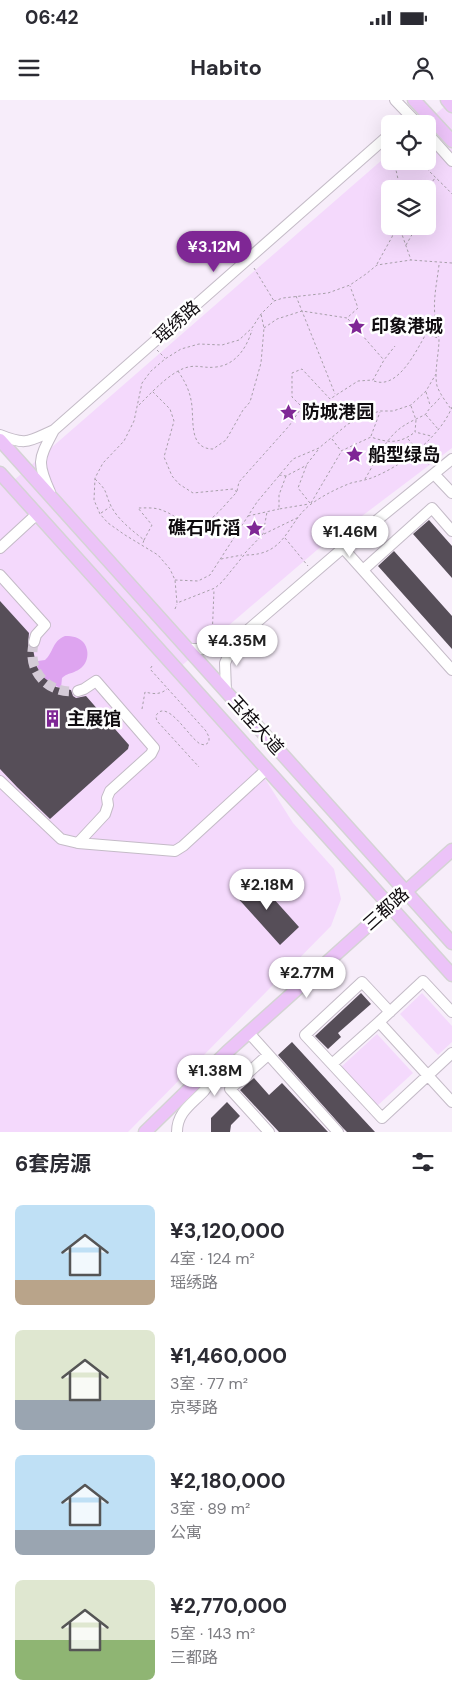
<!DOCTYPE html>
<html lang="zh">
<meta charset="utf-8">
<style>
body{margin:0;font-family:"DM Sans","Noto Sans SC",sans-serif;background:#f7f7f7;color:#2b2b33;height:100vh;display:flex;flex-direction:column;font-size:19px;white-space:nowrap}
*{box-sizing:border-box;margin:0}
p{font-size:16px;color:#7c7c81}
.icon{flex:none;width:28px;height:28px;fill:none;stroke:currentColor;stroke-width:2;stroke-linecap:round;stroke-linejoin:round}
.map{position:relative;height:1032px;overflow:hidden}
.sheet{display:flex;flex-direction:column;background:#fff;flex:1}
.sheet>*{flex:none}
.buttons{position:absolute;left:381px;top:15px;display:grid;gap:10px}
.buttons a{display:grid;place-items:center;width:55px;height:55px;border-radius:8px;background:#fff;box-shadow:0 5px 20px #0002;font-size:25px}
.price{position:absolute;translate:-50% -42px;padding:0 11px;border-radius:18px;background:#fff;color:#222;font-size:16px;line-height:32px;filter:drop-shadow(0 1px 2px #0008)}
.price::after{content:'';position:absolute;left:50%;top:30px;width:15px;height:11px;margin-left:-8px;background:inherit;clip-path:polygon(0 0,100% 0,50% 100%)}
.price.on{background:#7f2795;color:#fff}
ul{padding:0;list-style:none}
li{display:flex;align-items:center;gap:15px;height:125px;padding:0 15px}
li span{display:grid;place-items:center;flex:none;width:140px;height:100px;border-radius:8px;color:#555}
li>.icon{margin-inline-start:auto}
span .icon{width:60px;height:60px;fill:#fffc;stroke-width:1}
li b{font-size:21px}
h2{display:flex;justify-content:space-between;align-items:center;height:60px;padding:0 15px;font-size:21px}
.status{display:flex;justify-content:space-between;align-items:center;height:35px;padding:0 25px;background:#fff;direction:ltr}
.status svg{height:14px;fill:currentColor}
header{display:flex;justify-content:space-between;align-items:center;height:65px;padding:0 15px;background:#fff;font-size:22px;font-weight:700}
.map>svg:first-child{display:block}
.green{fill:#f4d9fc;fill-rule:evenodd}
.water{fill:#dea4f0}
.building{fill:#564e58}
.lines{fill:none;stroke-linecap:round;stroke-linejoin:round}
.minor-tunnel{stroke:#d4cbd7;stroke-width:10;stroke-dasharray:10 5;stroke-linecap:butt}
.minor-casing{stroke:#c4bbc7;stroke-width:12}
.major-casing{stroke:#d4d3d4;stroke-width:15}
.path{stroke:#a79fa9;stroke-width:1;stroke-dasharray:2.5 2.5;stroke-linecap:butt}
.minor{stroke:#fff;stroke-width:10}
.major{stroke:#ecc3f8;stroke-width:12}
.labels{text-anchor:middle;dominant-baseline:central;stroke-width:5;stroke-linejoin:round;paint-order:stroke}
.street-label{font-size:18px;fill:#100c10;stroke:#fff}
.poi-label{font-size:18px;font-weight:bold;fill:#100c10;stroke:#fff;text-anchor:start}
</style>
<div class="status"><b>06:42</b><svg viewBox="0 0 49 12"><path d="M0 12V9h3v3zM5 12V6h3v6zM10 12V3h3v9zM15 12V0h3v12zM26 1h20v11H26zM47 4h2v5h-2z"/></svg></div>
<header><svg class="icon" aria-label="menu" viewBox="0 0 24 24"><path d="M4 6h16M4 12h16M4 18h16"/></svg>Habito<svg class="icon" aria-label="person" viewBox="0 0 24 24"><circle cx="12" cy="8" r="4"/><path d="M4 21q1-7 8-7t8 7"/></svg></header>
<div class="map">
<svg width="452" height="1032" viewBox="0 0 452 1032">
<rect width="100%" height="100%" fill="#f7edfa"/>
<path class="green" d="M452 0V348L317 450 173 573 257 666 293 723 334 769 341 799 331 826 128 1032H0V383L5 388 390 53V61H428V24H424ZM390 89H428V126H390Z
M422 893 452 926V942L438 955 400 914Z
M377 934 413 973 377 1006 341 967Z"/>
<path class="water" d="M65 536C73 536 79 537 84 543 91 553 87 567 76 571 71 574 67 573 62 578L61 588C47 583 38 574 35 559L38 561 45 560C54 552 52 541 65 536Z"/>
<path class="building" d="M429 420 452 446V478L413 434Z
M394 451 452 516V549L378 466Z
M0 501 29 533 28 544 33 549 36 565 42 576 56 587 71 590 73 596 76 598 86 596 129 645 128 649 50 719 17 687 0 669Z
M255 778 299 827 280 845 235 795Z
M361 893 371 904 338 933 341 937 328 949 315 936Z
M292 942 349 1004 375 1032H347L343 1028 278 955Z
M254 978 269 995 282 983 328 1032H279L240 990Z
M227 1002 240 1016 231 1025 230 1032H211V1018Z"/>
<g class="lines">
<path class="minor-tunnel" d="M34 542C26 571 48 595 78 591"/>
<defs>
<path id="minor" d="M395 0 418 24
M401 24 410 16
M428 34 452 61
M0 335C27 346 29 341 54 330L390 34
M434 374 452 393
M50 392C36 361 39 359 54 330
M0 448 37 414
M343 448 452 570
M363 470 432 408 452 431
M0 475 45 525 36 535 34 542
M188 549H211L235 541 343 448 452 359
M78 591 84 589 96 581 154 648 151 654 110 691 107 698 108 705 105 714 78 743
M226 591 225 563 235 541
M0 681 61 739 78 743 175 751 183 746 267 669
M390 912 362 882 305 935 382 1018 452 953
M452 912 423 881 379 922 452 1002
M249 933 338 1032
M268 955 230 989 269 1032
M332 964 379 922
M177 1032C177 1012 192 1004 204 991 211 982 216 970 222 961"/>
<path id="major" d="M414 0 452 41
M447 0 452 6
M0 340 452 843
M0 373 452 875
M145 1032 227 952 452 750"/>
</defs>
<use href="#minor" class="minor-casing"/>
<use href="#major" class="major-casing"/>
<path class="path" d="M394 61 398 79 399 89
M420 61C430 73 442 83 452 94
M427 89 435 78
M399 126 411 160
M406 145 417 126
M452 163 411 160 377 165 366 174 350 185 328 193 283 198 274 201 261 214 252 228 239 240 222 245 199 244 181 249 165 259 151 271 142 283 134 321 124 341 103 363 95 378 94 400 100 414 108 423 125 435 158 455 170 469 175 480 177 503 215 488 222 482 244 455C289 456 286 420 314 402 326 394 338 388 351 383 359 381 367 380 374 377 403 365 440 337 452 307
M377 164 392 137 396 126
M439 165C437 182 433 199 435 216 436 223 438 231 439 239 439 254 434 271 437 286 440 294 446 302 451 309
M254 168 274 201
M296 196 335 294
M348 219 383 259
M264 228 277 219 302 211 347 218 358 208 350 186
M157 250 165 258
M178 271C184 280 189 289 191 300 195 317 187 349 213 349L226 340 243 310 250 302 261 263 264 228 261 214
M374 281C398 290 416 251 426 234L438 238
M426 292 430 305
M139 305C151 293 164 279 178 271 195 262 201 269 216 267 236 265 247 247 252 230
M411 306 416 320 415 332 431 336
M426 315 438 329
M371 336 380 312
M332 339 341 351 371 337C388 343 400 344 415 332
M408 339 418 350 429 365
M279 375 286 376 307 365
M286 376 279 395V409L309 404
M95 379C109 392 104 392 111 406 118 420 133 431 144 440L143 443
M365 379C376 361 386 336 405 325 411 321 419 318 426 314 430 306 436 304 441 296
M237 391 239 382 289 326 302 307 292 297V273L302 269 330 299 358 281 373 280 384 260 395 246
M310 403 298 388 307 364 318 350
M311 403 341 352
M101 413 110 407
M248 416 279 409
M264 434 299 417
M285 438 308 466
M144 440 152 425 138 408C146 408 156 407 164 411 178 416 191 433 206 422 218 415 227 402 237 392L233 389 193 393 179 384 172 376 164 357 174 321 170 309 152 291
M245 453 263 434 267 412
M221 459 242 455
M175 480 198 481 210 475 257 402 293 359 319 348 348 324 365 316 380 311H393L411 305 426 291 436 274
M175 509 177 504
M212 539 214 490
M152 566 150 569 206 631 209 637V642L205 645 200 644C196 641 192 637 189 633 183 627 167 604 158 613 155 616 156 617 157 621L199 667
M142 609 145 592C153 594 160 595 167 589"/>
<use href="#minor" class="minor"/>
<use href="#major" class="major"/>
</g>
<defs>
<symbol id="sight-bare" viewBox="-9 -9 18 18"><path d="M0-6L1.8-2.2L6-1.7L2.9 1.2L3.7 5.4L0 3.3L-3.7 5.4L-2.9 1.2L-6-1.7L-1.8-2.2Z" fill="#7f2795" stroke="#fff" stroke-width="2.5" paint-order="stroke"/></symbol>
<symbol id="building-bare" viewBox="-9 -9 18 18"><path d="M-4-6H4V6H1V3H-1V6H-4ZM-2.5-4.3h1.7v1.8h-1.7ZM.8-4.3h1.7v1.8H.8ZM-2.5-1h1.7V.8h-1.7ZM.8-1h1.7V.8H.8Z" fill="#7f2795" stroke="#fff" stroke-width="2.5" paint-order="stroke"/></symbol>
</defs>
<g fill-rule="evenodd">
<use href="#sight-bare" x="344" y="214" width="25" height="25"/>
<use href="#sight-bare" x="276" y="300" width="25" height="25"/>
<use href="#sight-bare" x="342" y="342" width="25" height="25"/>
<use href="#sight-bare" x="242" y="416" width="25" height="25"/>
<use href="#building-bare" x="40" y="606" width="25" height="25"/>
</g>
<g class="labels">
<g class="street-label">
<text transform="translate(177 222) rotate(-41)">瑶绣路</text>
<text transform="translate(256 625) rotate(48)">玉桂大道</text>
<text transform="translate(386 809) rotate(-42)">三都路</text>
</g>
<g class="poi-label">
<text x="371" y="226">印象港城</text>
<text x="302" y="312">防城港园</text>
<text x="368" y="355">船型绿岛</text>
<text x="240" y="428" text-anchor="end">礁石听滔</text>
<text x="67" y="619">主展馆</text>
</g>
</g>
</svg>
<div class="buttons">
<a><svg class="icon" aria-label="locate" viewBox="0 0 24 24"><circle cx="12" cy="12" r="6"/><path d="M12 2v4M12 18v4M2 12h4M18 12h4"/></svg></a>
<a><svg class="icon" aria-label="layers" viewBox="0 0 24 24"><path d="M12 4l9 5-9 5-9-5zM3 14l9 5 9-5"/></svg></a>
</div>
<b class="price on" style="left:214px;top:173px">¥3.12M</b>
<b class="price" style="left:350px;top:458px">¥1.46M</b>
<b class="price" style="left:237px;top:567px">¥4.35M</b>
<b class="price" style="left:267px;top:811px">¥2.18M</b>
<b class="price" style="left:307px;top:899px">¥2.77M</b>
<b class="price" style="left:215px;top:997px">¥1.38M</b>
</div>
<section class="sheet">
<h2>6套房源<svg class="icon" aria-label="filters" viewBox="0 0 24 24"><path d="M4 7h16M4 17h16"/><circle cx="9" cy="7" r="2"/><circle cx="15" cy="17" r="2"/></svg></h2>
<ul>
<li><span style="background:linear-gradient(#bfe0f5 75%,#b9a48a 0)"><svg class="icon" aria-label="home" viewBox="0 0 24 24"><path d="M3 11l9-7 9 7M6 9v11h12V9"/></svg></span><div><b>¥3,120,000</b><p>4室 · 124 m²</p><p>瑶绣路</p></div></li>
<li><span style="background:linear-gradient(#dfe7d0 70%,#9aa5b1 0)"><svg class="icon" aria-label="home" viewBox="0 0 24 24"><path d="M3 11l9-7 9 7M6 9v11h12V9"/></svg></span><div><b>¥1,460,000</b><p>3室 · 77 m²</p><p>京琴路</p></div></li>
<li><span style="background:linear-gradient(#bfe0f5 75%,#9aa5b1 0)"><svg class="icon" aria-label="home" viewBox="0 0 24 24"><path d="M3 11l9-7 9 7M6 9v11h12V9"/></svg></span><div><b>¥2,180,000</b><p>3室 · 89 m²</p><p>公寓</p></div></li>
<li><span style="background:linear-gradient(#dfe7d0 60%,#8fb573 0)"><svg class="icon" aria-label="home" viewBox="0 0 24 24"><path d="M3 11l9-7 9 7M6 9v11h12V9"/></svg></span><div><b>¥2,770,000</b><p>5室 · 143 m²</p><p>三都路</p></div></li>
</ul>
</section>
